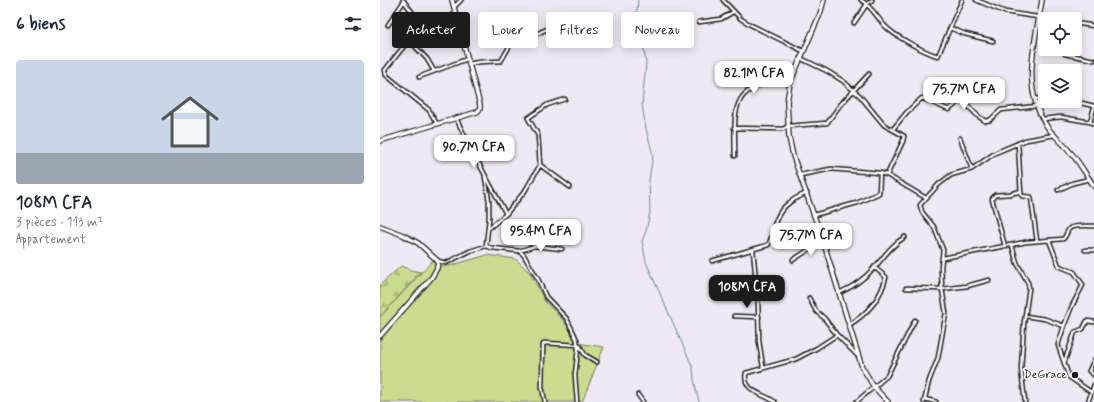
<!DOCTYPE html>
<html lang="fr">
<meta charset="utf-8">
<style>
body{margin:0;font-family:Mynerve,sans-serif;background:#f2f2f3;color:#1f2937;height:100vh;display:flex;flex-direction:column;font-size:15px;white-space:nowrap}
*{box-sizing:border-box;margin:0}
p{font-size:13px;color:#747a83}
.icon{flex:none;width:22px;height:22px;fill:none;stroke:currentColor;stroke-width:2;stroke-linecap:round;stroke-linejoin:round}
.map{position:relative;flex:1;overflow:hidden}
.side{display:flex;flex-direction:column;background:#fff;width:380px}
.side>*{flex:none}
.guide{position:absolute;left:12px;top:12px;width:380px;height:36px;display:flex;gap:8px}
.fabs{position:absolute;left:658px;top:12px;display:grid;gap:8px}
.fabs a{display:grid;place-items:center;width:44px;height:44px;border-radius:4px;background:#fff;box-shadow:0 2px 10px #0003;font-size:20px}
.price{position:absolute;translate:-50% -34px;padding:0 9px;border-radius:8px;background:#fff;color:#222;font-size:13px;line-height:26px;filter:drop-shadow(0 1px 2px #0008)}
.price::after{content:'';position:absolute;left:50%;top:24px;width:12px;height:9px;margin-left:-6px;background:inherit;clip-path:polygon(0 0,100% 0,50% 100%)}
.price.active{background:#1c1c1c;color:#fff}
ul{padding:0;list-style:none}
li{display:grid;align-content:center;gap:8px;height:212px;padding:0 16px}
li+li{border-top:1px solid #e0e1e3}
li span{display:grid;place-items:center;height:124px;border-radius:4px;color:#555}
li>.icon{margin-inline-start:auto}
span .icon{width:72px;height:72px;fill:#fffc;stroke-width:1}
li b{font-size:17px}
h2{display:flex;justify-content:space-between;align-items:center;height:48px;padding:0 16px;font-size:17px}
.tag{padding:0 14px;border-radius:4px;background:#fff;box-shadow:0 2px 10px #0003;font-size:14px;line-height:36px}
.tag.active{background:#1c1c1c;color:#fff}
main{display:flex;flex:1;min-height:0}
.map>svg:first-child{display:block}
.grass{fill:#cadc90;stroke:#737c56}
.forest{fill:url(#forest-firs);stroke:#737c56}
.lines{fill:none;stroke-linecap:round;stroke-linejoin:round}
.stream{stroke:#5d8d93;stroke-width:1}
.street-casing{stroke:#1c1c1c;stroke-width:5.5}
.secondary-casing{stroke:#1c1c1c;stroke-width:6}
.street{stroke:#fff;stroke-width:2.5}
.secondary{stroke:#fff;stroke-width:3.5}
.poi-dot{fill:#1c1c1c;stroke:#fff;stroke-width:1.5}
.labels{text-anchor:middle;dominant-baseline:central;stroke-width:3.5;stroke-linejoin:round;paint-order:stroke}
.poi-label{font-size:12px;fill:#1c1c1c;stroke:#fff;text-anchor:end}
</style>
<main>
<section class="side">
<h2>6 biens<svg class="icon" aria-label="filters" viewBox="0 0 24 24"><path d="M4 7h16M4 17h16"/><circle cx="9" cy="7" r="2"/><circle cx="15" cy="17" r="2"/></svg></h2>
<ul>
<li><span style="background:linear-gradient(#c9d6e8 75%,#9aa5b1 0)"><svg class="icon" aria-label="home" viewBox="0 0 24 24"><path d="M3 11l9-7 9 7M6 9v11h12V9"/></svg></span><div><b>108M CFA</b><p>3 pièces · 113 m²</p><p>Appartement</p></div></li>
</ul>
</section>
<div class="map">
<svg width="714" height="402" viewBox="0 0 714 402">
<defs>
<pattern id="forest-firs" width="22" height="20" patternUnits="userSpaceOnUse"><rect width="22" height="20" fill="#cadc90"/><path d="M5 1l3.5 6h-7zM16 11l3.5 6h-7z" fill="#adbc7c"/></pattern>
</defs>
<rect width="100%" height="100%" fill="#f1e8f5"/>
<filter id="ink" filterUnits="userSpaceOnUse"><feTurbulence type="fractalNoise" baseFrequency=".025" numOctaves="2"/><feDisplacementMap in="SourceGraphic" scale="8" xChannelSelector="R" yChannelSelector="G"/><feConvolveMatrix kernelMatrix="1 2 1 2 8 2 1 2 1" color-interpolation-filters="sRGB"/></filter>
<g filter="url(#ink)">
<path class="grass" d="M107 255 136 259 150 273 166 303 183 320 190 330 196 343 224 347 202 402H0V317L53 260 57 266H69Z"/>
<path class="forest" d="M21 266 31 270 41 272 0 317V285Z"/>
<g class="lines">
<path class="stream" d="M258 0 257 10 254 17 263 44 266 63 262 105 266 129 273 155 269 180 270 212 266 231 262 241 266 262 313 368 314 380 319 402"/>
<defs>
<path id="street" d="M23 0 45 29
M343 0 361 19 371 25 423 51
M481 0C491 6 497 17 504 25 514 36 544 52 558 56L582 0
M596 0 625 12 671 19
M74 7 81 0
M319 22 341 19 353 12
M474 23 487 4 492 0
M695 23 714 26
M8 25 24 1
M570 28 585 34 613 41
M29 40 47 59 54 71
M685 54 714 60
M420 58 447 71 463 81 480 96 504 125 524 136 523 141 507 175
M89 64 99 62 121 61 136 35C141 34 143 37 148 37 151 38 154 35 157 34 169 27 182 24 195 17
M39 77 87 59
M655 99 665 98
M693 101 714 106
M76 118 90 147 126 214
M663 119 681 117 710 122 714 124
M710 122 714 108
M57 124 49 110 6 75 5 70 29 40 46 28 75 14
M354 128 403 129 408 126 447 123 460 105 489 74
M513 129 527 112 542 98 569 110 581 99 598 116 605 121 610 120 621 110 657 106
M580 138 592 169
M638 143 641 194 642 196 651 197 657 241
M355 156C354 104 351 85 411 79
M160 165 190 187
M420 175 451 169 500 173 507 175 546 198
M105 177 109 201V219L106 246
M678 190 693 183 710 179
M434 215 477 203 499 193 500 173
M108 229 126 214 145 191 160 165 158 135 148 118 167 105 185 99
M669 240 679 266 694 272 703 285 692 306 684 326 678 345 689 377 711 392
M632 245 637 263 648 283 649 288 644 323 641 369 645 402
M625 246 612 199 615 195 630 194 641 191
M373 250 378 301 379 341 383 367
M705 250H714
M139 251 155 246 182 249
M563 258 646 242 683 239C687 236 686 231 690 228 694 225 709 226 714 226
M413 260 433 247 444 244
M58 261 66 263 90 251 106 246 112 248 139 251 143 254 158 279 166 297 187 319 197 340 198 349 195 375 197 402
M332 261 388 245C392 239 392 232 394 226 399 208 410 200 427 193
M526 288 562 289 587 286 609 280
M459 293C473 287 484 279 494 268 504 257 511 245 525 237
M429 298 436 311 444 318 457 335 478 356
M354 316 379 317
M645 316 665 319 684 326
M469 325C487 314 501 298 506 277L494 267
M714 360 709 371 714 375
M684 363 695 332 703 329 707 321 714 322
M258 395 263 402
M545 399 556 402
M165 402 162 387 163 345 164 343 199 345 205 355 217 362
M395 402C385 394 362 392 366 373L416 359 437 348 457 335
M476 402 507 376 535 320
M544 402 549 381 558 358 566 313 562 289 561 267 563 250 554 227 542 212 540 205 558 185 571 175 592 169 615 153 646 140 674 135
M708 402 714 385"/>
<path id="secondary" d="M444 0 440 14 410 83 407 102 409 137 413 156 444 244 482 367 494 387 508 402
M662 0C655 44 640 88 668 128 675 137 684 144 691 153 700 163 706 175 714 186
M0 141 97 112 100 109V105L72 0
M0 226 23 235 38 243 58 261 57 268 52 277 0 336"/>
</defs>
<use href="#street" class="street-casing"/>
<use href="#secondary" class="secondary-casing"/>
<use href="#street" class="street"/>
<use href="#secondary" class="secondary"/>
</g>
</g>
<circle class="poi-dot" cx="695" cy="375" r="4"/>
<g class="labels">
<g class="poi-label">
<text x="687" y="375">DeGrace</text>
</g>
</g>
</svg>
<div class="fabs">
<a><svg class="icon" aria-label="locate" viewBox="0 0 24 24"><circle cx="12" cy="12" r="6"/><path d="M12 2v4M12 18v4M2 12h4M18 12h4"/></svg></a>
<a><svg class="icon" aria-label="layers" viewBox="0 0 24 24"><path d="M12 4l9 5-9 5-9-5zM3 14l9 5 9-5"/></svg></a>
</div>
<b class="price" style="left:374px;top:95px">82.1M CFA</b>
<b class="price" style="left:584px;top:111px">75.7M CFA</b>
<b class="price" style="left:94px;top:169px">90.7M CFA</b>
<b class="price" style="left:161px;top:253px">95.4M CFA</b>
<b class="price" style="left:431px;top:257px">75.7M CFA</b>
<b class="price active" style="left:367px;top:309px">108M CFA</b>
<div class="guide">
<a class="tag active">Acheter</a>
<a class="tag">Louer</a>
<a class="tag">Filtres</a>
<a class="tag">Nouveau</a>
</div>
</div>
</main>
